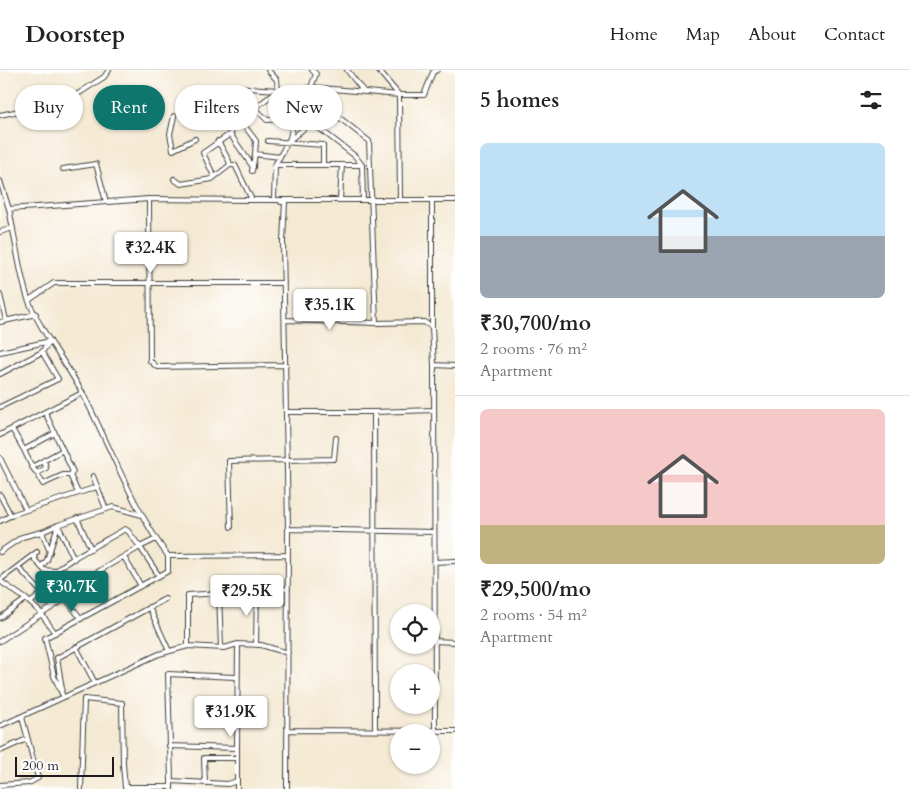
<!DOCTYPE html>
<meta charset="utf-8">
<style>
body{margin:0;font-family:Cardo,serif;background:#f6f6f6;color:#222;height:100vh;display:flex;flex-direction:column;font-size:19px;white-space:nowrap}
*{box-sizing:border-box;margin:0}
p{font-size:16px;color:#767676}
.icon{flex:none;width:28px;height:28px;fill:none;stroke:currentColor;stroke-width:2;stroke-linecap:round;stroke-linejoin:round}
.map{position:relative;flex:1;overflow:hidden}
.drawer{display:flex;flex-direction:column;background:#fff;width:455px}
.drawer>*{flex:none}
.top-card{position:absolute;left:15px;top:15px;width:365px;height:45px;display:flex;gap:10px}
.fabs{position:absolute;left:390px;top:534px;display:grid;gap:10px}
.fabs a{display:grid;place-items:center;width:50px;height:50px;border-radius:50%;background:#fff;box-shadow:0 1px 4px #0004;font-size:25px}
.scale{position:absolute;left:15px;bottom:12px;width:99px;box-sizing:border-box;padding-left:5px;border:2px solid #1c1c1c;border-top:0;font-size:14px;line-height:18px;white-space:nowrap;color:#1c1c1c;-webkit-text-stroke:4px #fff;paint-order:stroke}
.price{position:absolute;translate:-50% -42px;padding:0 11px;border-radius:5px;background:#fff;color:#222;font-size:16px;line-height:32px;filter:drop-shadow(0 1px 2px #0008)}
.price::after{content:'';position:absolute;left:50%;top:30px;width:15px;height:11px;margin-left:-8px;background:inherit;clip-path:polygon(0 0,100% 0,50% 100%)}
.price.current{background:#0f766e;color:#fff}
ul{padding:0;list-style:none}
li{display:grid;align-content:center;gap:10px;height:265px;padding:0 25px}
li+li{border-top:1px solid #e0e0e0}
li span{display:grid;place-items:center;height:155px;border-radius:8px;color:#555}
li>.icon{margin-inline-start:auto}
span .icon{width:90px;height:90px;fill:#fffc;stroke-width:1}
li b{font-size:21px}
h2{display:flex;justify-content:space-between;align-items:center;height:60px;padding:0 25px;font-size:21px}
.pill{padding:0 18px;border-radius:22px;background:#fff;box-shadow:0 1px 4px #0004;font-size:18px;line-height:45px}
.pill.current{background:#0f766e;color:#fff}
header{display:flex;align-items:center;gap:30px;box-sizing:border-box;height:70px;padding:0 25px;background:#fff;border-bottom:1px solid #e0e0e0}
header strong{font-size:24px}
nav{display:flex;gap:28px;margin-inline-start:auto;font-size:18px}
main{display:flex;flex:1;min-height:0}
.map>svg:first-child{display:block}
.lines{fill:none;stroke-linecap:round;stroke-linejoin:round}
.minor-casing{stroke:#3c3b37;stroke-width:6}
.minor{stroke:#fff;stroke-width:4}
</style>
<header>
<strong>Doorstep</strong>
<nav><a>Home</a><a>Map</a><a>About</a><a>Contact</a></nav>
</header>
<main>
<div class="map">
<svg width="455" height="719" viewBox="0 0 455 719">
<rect width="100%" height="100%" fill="#fff"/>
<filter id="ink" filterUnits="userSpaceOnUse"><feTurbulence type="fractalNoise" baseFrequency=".02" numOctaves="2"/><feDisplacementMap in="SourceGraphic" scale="10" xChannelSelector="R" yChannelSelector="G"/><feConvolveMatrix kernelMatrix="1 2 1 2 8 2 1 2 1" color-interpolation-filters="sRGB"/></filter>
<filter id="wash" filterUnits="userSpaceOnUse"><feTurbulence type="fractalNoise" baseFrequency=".0096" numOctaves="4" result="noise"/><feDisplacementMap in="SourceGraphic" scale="20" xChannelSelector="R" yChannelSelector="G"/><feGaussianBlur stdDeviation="1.12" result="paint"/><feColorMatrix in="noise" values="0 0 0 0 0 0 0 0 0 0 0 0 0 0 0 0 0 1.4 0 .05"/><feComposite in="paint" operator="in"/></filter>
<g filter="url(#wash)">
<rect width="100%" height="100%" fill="#f4e9d3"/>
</g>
<g filter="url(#ink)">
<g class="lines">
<defs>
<path id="minor" d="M268 0 277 10 278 20 293 23 294 37
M347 0 364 22
M378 0 399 25 400 130
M311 17 399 25H424L433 2 437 0
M293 23 311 17 316 4 312 0
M255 38 267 50 294 49 290 68 275 95 274 130
M0 45 67 31 104 7 109 0
M174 46 170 64 173 80 195 69
M240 50 256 71 255 84 280 87
M221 52 225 45 223 36 235 17 278 20
M230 64 253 97
M291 69 307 56 324 36
M218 71 229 91 230 95H235L252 130
M268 71 323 75V95
M275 95H362
M63 99 96 94 106 132
M252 101 255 84
M174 109 181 114 212 109 213 104 203 83 230 64 240 50 278 20
M212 109 230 95
M0 111 9 139
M149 129 150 291 157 297 286 295
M340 130 342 95
M363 130 362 95 355 86 311 52 294 49V37L322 34 369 71 376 253 424 252 432 257 434 295 435 661
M281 132H285L283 171 288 459 287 719
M0 162 13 158
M0 225 6 250
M29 230 54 213H284
M285 250 376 253
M0 252 36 244
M432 257V130
M0 282 50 271
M434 295 455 296
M0 304 42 282 50 271
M0 337 58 309 42 282
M287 342H374L375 661
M374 342 434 340
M12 359 24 380 55 363
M0 365 82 323
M24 380 32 397 63 380
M0 388 26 440
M32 397 37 403 46 398 44 390
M37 403 43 414 63 405H70L73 402 45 342
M70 405 78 423
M93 406 106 439
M0 425 11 446
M77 448 91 479
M0 451 14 444 97 417
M231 457 229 391 334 389 336 368
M288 459 434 462
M42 462 50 482
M156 469 140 477 159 506
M0 482 22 467 42 462 58 455 113 437 142 445
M34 485 35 490 44 500 55 501
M288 485 168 486C132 437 111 378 83 324 66 292 41 263 28 229 19 202 15 167 9 139L149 129 252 130H455
M124 487 141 516
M434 492 455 491
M18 497 42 523 30 533
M41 497 47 490 58 455 74 489
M0 510 37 482
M0 511 26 529
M77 514 140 477 128 461 125 459C106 471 62 491 50 507L81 549
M42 523 56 514
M219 523 221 578
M149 537 169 581
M0 548 26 529 40 542 55 563
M0 571 65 529
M434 571 455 572
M238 574 224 578 188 576V525L288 519
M256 574 257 521
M76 577 95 613
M62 619 57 588 165 529
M62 624 54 606 45 568 168 501V486
M0 656 159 584 188 576
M288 660 455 661
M169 676 237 678V719
M237 678 238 574 261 575 288 583
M0 681 27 669
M171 711 168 604 235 607
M205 713 204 688H237
M0 715 29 713 38 708 22 647
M125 718V717H171
M81 719 84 629 122 633 123 694 125 717
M171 719V711L228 714 237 711"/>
</defs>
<use href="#minor" class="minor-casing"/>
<use href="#minor" class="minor"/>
</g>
</g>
</svg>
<div class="fabs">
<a><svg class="icon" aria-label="locate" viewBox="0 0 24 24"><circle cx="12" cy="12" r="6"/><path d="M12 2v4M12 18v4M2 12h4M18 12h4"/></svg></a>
<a>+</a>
<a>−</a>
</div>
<div class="scale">200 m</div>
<b class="price" style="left:151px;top:204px">₹32.4K</b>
<b class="price" style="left:330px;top:261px">₹35.1K</b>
<b class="price current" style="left:72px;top:543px">₹30.7K</b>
<b class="price" style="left:247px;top:547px">₹29.5K</b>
<b class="price" style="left:231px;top:668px">₹31.9K</b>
<div class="top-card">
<a class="pill">Buy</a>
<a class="pill current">Rent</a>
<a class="pill">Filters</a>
<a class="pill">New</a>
</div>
</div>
<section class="drawer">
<h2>5 homes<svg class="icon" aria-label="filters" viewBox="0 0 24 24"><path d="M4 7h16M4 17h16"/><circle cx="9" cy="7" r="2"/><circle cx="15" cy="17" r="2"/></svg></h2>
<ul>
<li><span style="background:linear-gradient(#bfe0f5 60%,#9aa5b1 0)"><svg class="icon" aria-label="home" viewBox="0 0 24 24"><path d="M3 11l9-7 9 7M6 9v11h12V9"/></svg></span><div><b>₹30,700/mo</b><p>2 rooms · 76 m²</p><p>Apartment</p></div></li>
<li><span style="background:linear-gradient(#f6c9c9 75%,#c2b280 0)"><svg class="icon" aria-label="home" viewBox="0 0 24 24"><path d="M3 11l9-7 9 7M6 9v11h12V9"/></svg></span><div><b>₹29,500/mo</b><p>2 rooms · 54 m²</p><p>Apartment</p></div></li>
</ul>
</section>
</main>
